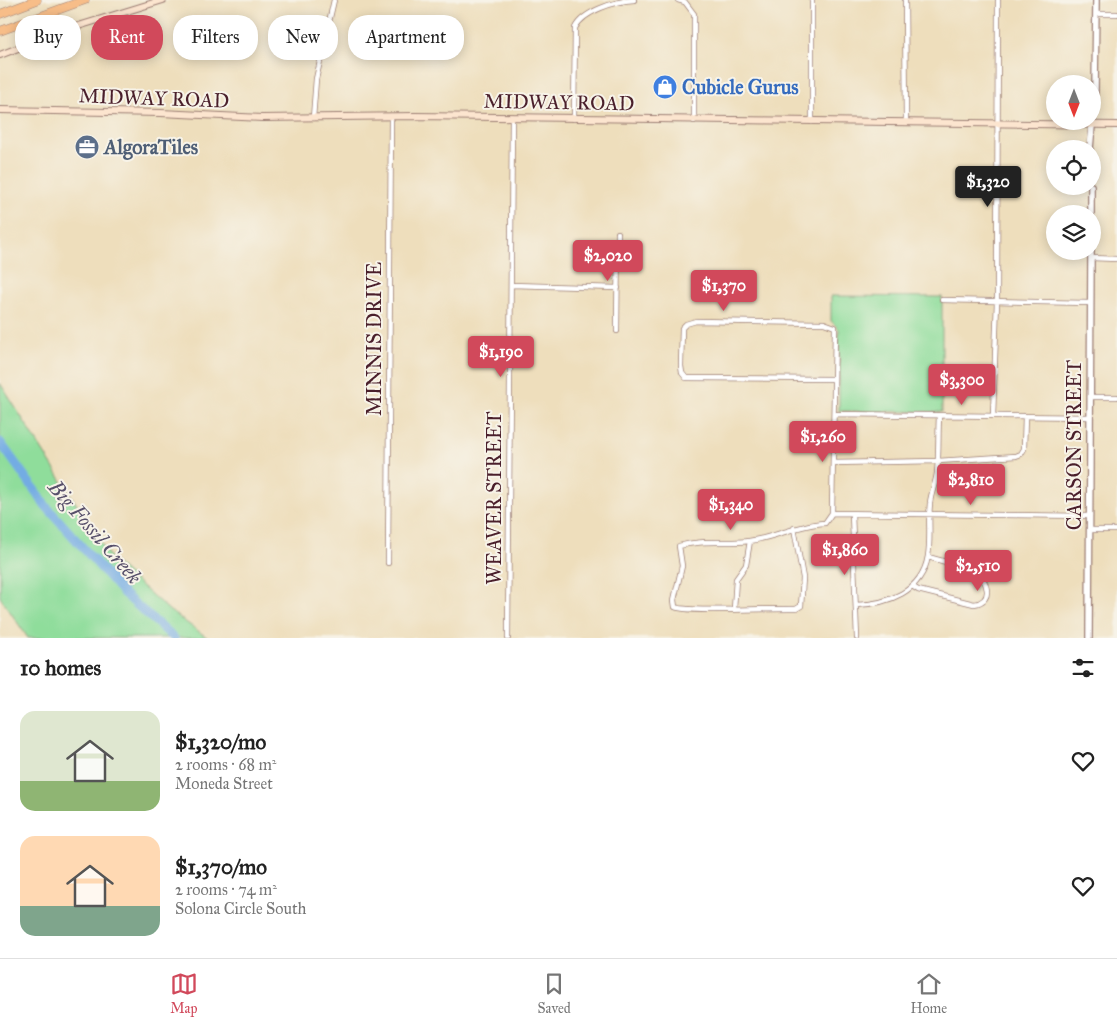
<!DOCTYPE html>
<meta charset="utf-8">
<style>
body{margin:0;font-family:"IM FELL Great Primer",serif;background:#f2f2f2;color:#222;height:100vh;display:flex;flex-direction:column;font-size:19px;white-space:nowrap}
*{box-sizing:border-box;margin:0}
p{font-size:16px;color:#767676}
.icon{flex:none;width:28px;height:28px;fill:none;stroke:currentColor;stroke-width:2;stroke-linecap:round;stroke-linejoin:round}
.map{position:relative;height:638px;overflow:hidden}
.details{display:flex;flex-direction:column;background:#fff;flex:1}
.details>*{flex:none}
.hud{position:absolute;left:15px;top:15px;width:500px;height:45px;display:flex;gap:10px}
.needle{width:32px;rotate:180deg}
.controls{position:absolute;left:1046px;top:75px;display:grid;gap:10px}
.controls a{display:grid;place-items:center;width:55px;height:55px;border-radius:50%;background:#fff;box-shadow:0 2px 12px #0003;font-size:25px}
.price{position:absolute;translate:-50% -42px;padding:0 11px;border-radius:5px;background:#d1495b;color:#fff;font-size:16px;line-height:32px;filter:drop-shadow(0 1px 2px #0008)}
.price::after{content:'';position:absolute;left:50%;top:30px;width:15px;height:11px;margin-left:-8px;background:inherit;clip-path:polygon(0 0,100% 0,50% 100%)}
.price.on{background:#222;color:#fff}
ul{padding:0;list-style:none}
li{display:flex;align-items:center;gap:15px;height:125px;padding:0 20px}
li span{display:grid;place-items:center;flex:none;width:140px;height:100px;border-radius:15px;color:#555}
li>.icon{margin-inline-start:auto}
span .icon{width:60px;height:60px;fill:#fffc;stroke-width:1}
li b{font-size:21px}
h2{display:flex;justify-content:space-between;align-items:center;height:60px;padding:0 20px;font-size:21px}
.chip{padding:0 18px;border-radius:20px;background:#fff;box-shadow:0 2px 12px #0003;font-size:18px;line-height:45px}
.chip.on{background:#d1495b;color:#fff}
.tab-bar{display:flex;justify-content:space-around;align-items:center;height:70px;border-top:1px solid #e0e0e0;background:#fff;font-size:14px;color:#767676}
.tab-bar a{display:grid;justify-items:center;gap:2px}
.tab-bar .on{color:#d1495b}
.map>svg:first-child{display:block}
.green{fill:#8fdd9b;stroke:#6c7e63}
.lines{fill:none;stroke-linecap:round;stroke-linejoin:round}
.river{stroke:#73ace3;stroke-width:9}
.minor-casing{stroke:#9c7e74;stroke-width:6}
.tertiary-casing{stroke:#9c7e74;stroke-width:8}
.secondary-casing{stroke:#9c7e74;stroke-width:8}
.motorway-casing{stroke:#9c7e74;stroke-width:9}
.minor{stroke:#fff;stroke-width:4.5}
.tertiary{stroke:#fff;stroke-width:5.5}
.secondary{stroke:#fce5cf;stroke-width:6}
.motorway{stroke:#f7bd88;stroke-width:8}
.labels{text-anchor:middle;dominant-baseline:central;stroke-width:4;stroke-linejoin:round;paint-order:stroke}
.shop-label{font-size:20px;font-weight:bold;fill:#366cbe;stroke:#f7f3e8;text-anchor:start}
.street-label{font-size:20px;fill:#4a1f2b;stroke:#f7f3e8}
.service-label{font-size:20px;font-weight:bold;fill:#4e5e75;stroke:#f7f3e8;text-anchor:start}
.water-label{font-size:21px;font-style:italic;fill:#58506b;stroke:#f7f3e8}
</style>
<div class="map">
<svg width="1117" height="638" viewBox="0 0 1117 638">
<rect width="100%" height="100%" fill="#f7f3e8"/>
<filter id="ink" filterUnits="userSpaceOnUse"><feTurbulence type="fractalNoise" baseFrequency=".02" numOctaves="2"/><feDisplacementMap in="SourceGraphic" scale="10" xChannelSelector="R" yChannelSelector="G"/><feConvolveMatrix kernelMatrix="1 2 1 2 8 2 1 2 1" color-interpolation-filters="sRGB"/></filter>
<filter id="wash" filterUnits="userSpaceOnUse"><feTurbulence type="fractalNoise" baseFrequency=".0096" numOctaves="4" result="noise"/><feDisplacementMap in="SourceGraphic" scale="20" xChannelSelector="R" yChannelSelector="G"/><feGaussianBlur stdDeviation="1.12" result="paint"/><feColorMatrix in="noise" values="0 0 0 0 0 0 0 0 0 0 0 0 0 0 0 0 0 1.4 0 .05"/><feComposite in="paint" operator="in"/></filter>
<g filter="url(#wash)">
<rect width="100%" height="100%" fill="#eedebc"/>
<path class="green" d="M831 296 942 297V412L839 411V329L831 321Z
M0 383 111 559 170 611 208 638H28L0 597Z"/>
<g class="lines">
<path class="river" d="M0 442 46 506 123 593 174 638"/>
</g>
</g>
<g filter="url(#ink)">
<g class="lines">
<defs>
<path id="minor" d="M678 0 685 2 694 14V121
M812 0V122
M905 0 906 122
M1096 14H1117
M313 118 316 79 334 0
M574 119 575 28C583 11 616 1 634 0
M1091 258 1117 259
M511 285 618 288
M942 300 1090 303
M617 331 618 233
M1090 397H1117
M834 414 1090 417
M993 416 997 301 998 0
M833 463 938 461 1016 456 1021 454 1024 449 1025 416
M832 513 1090 516
M852 514 857 638
M794 528 803 578 801 606 796 609C775 608 688 613 675 607L674 600 682 566 679 546C702 539 726 544 749 541 775 538 799 524 825 523L832 513 835 327 824 323 696 321 686 324 682 328 681 366 682 373 686 378 834 379
M1090 530H1117
M388 563 391 116
M912 586 918 590 974 604C995 601 987 580 975 570L928 557
M856 605C888 604 922 592 928 556 931 538 928 520 930 503 931 492 936 483 937 473 939 454 938 435 939 416
M734 609 736 579 746 565 750 541
M508 638 512 117"/>
<path id="tertiary" d="M1090 149 1095 91 1096 0
M1091 186V214
M1089 638 1091 251"/>
<path id="secondary" d="M0 55 59 32 163 0
M0 110 161 113 262 118 415 116 1117 125"/>
<path id="motorway" d="M0 14 37 0
M0 31 85 0"/>
</defs>
<use href="#minor" class="minor-casing"/>
<use href="#tertiary" class="tertiary-casing"/>
<use href="#secondary" class="secondary-casing"/>
<use href="#motorway" class="motorway-casing"/>
<use href="#minor" class="minor"/>
<use href="#tertiary" class="tertiary"/>
<use href="#secondary" class="secondary"/>
<use href="#motorway" class="motorway"/>
</g>
</g>
<defs>
<symbol id="shop-disc" viewBox="-11 -11 22 22"><circle r="9.5" fill="#3f7fe0" stroke="#f7f3e8"/><path d="M-5-2.5h2.3a2.7 3.5 0 0 1 5.4 0H5L5.5 6h-11ZM-1.5-2.5h3a1.5 2.3 0 0 0-3 0Z" fill="#fff"/></symbol>
<symbol id="office-disc" viewBox="-11 -11 22 22"><circle r="9.5" fill="#5c6f8a" stroke="#f7f3e8"/><path d="M-6-3h4V-5.5h4V-3h4V5H-6ZM-1-4.5V-3h2v-1.5ZM-6 0V1H6V0Z" fill="#fff"/></symbol>
</defs>
<g fill-rule="evenodd">
<use href="#shop-disc" x="651" y="73" width="28" height="28"/>
<use href="#office-disc" x="73" y="133" width="28" height="28"/>
</g>
<g class="labels">
<g class="shop-label">
<text x="682" y="87">Cubicle Gurus</text>
</g>
<g class="street-label">
<text transform="translate(154 98) rotate(2)">MIDWAY ROAD</text>
<text transform="translate(559 102) rotate(1)">MIDWAY ROAD</text>
<text transform="translate(374 339) rotate(-90)">MINNIS DRIVE</text>
<text transform="translate(1074 445) rotate(-90)">CARSON STREET</text>
<text transform="translate(494 498) rotate(-90)">WEAVER STREET</text>
</g>
<g class="service-label">
<text x="104" y="147">AlgoraTiles</text>
</g>
<g class="water-label">
<text transform="translate(95 532) rotate(49)">Big Fossil Creek</text>
</g>
</g>
</svg>
<div class="controls">
<a><svg class="needle" viewBox="-14 -14 28 28"><path d="M0-13l5 13h-10z" fill="#e53935"/><path d="M0 13l5-13h-10z" fill="#767676"/></svg></a>
<a><svg class="icon" aria-label="locate" viewBox="0 0 24 24"><circle cx="12" cy="12" r="6"/><path d="M12 2v4M12 18v4M2 12h4M18 12h4"/></svg></a>
<a><svg class="icon" aria-label="layers" viewBox="0 0 24 24"><path d="M12 4l9 5-9 5-9-5zM3 14l9 5 9-5"/></svg></a>
</div>
<b class="price on" style="left:988px;top:208px">$1,320</b>
<b class="price" style="left:608px;top:282px">$2,020</b>
<b class="price" style="left:724px;top:312px">$1,370</b>
<b class="price" style="left:501px;top:378px">$1,190</b>
<b class="price" style="left:962px;top:406px">$3,300</b>
<b class="price" style="left:823px;top:463px">$1,260</b>
<b class="price" style="left:971px;top:506px">$2,810</b>
<b class="price" style="left:731px;top:531px">$1,340</b>
<b class="price" style="left:845px;top:576px">$1,860</b>
<b class="price" style="left:978px;top:592px">$2,510</b>
<div class="hud">
<a class="chip">Buy</a>
<a class="chip on">Rent</a>
<a class="chip">Filters</a>
<a class="chip">New</a>
<a class="chip">Apartment</a>
</div>
</div>
<section class="details">
<h2>10 homes<svg class="icon" aria-label="filters" viewBox="0 0 24 24"><path d="M4 7h16M4 17h16"/><circle cx="9" cy="7" r="2"/><circle cx="15" cy="17" r="2"/></svg></h2>
<ul>
<li><span style="background:linear-gradient(#dfe7d0 70%,#8fb573 0)"><svg class="icon" aria-label="home" viewBox="0 0 24 24"><path d="M3 11l9-7 9 7M6 9v11h12V9"/></svg></span><div><b>$1,320/mo</b><p>2 rooms · 68 m²</p><p>Moneda Street</p></div><svg class="icon" aria-label="heart" viewBox="0 0 24 24"><path d="M12 20l-8-8c-3-5 5-10 8-4 3-6 11-1 8 4z"/></svg></li>
<li><span style="background:linear-gradient(#ffd9b3 70%,#7fa58c 0)"><svg class="icon" aria-label="home" viewBox="0 0 24 24"><path d="M3 11l9-7 9 7M6 9v11h12V9"/></svg></span><div><b>$1,370/mo</b><p>2 rooms · 74 m²</p><p>Solona Circle South</p></div><svg class="icon" aria-label="heart" viewBox="0 0 24 24"><path d="M12 20l-8-8c-3-5 5-10 8-4 3-6 11-1 8 4z"/></svg></li>
</ul>
</section>
<nav class="tab-bar">
<a class="on"><svg class="icon" aria-label="map" viewBox="0 0 24 24"><path d="M3 6l6-2 6 2 6-2v14l-6 2-6-2-6 2zM9 4v14M15 6v14"/></svg>Map</a>
<a><svg class="icon" aria-label="saved" viewBox="0 0 24 24"><path d="M7 4h10v16l-5-4-5 4z"/></svg>Saved</a>
<a><svg class="icon" aria-label="home" viewBox="0 0 24 24"><path d="M3 11l9-7 9 7M6 9v11h12V9"/></svg>Home</a>
</nav>
